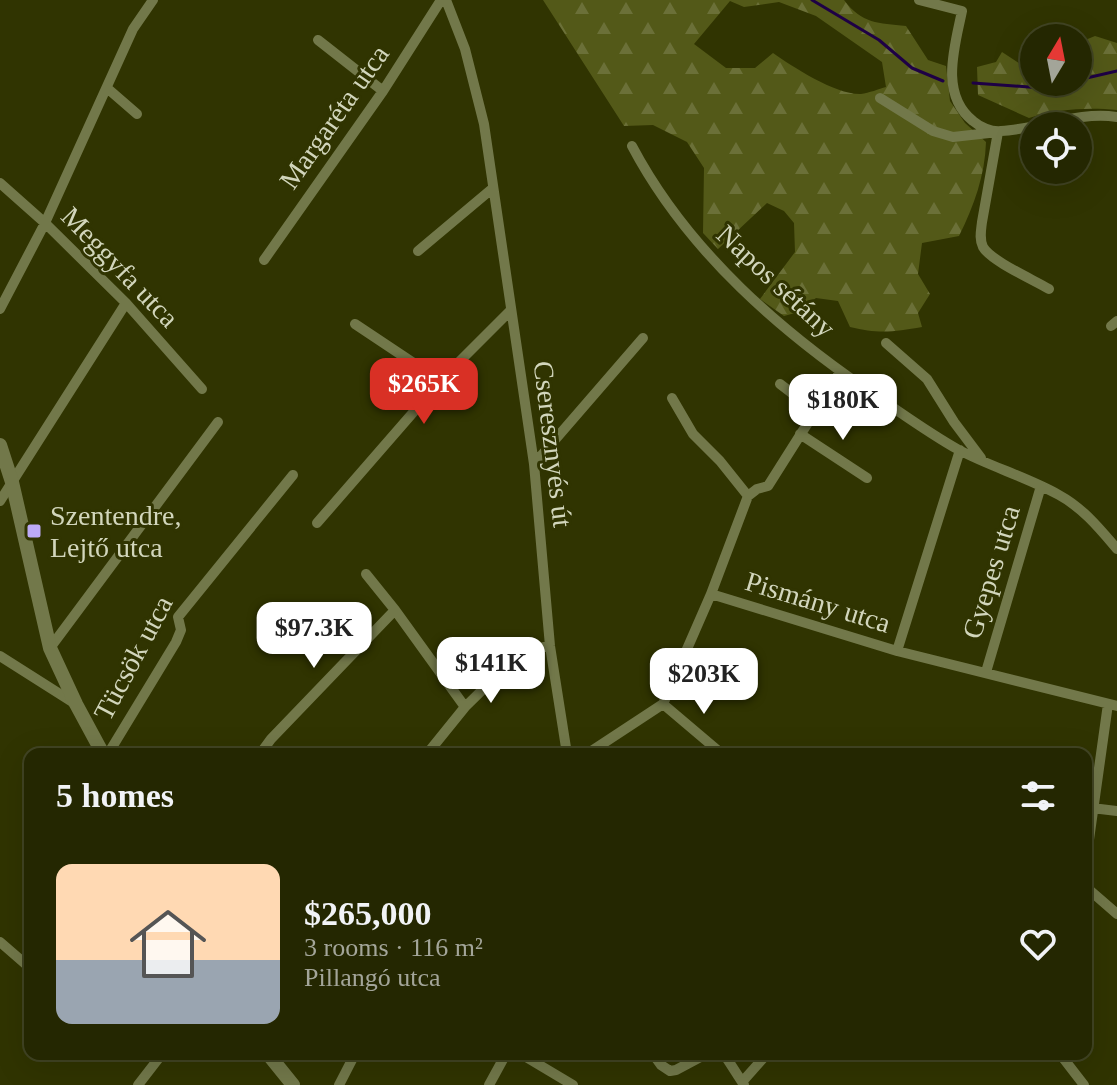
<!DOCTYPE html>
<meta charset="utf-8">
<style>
body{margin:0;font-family:Georgia,serif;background:#2c2f0b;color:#f1f3f6;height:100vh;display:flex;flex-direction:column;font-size:30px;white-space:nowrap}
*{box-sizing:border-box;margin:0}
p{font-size:26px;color:#a3a599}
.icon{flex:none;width:44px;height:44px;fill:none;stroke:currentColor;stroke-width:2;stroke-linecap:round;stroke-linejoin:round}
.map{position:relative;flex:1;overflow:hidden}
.drawer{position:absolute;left:24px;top:748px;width:1068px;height:312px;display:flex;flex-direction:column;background:#242701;border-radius:16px;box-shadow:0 8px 32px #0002,0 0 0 2px #414423}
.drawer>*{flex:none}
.needle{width:52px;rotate:10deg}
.controls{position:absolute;left:1020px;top:24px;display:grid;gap:16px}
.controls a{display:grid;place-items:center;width:72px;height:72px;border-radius:50%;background:#242701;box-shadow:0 8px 32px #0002,0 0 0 2px #414423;font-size:40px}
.price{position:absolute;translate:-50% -68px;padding:0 18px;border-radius:16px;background:#fff;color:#222;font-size:26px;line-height:52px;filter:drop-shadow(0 2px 4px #0008)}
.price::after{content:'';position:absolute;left:50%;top:48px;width:24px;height:18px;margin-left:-12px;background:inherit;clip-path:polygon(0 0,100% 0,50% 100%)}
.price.selected{background:#d93025;color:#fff}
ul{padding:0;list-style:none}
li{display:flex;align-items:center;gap:24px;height:200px;padding:0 32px}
li span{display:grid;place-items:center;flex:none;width:224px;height:160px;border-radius:16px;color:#555}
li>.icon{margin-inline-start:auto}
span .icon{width:96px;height:96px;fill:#fffc;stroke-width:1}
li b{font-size:34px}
h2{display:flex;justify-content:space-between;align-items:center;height:96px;padding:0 32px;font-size:34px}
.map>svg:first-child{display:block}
.forest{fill:url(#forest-firs);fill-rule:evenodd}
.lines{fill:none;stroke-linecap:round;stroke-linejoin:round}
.stream{stroke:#1e0045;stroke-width:3}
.minor{stroke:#72784a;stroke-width:10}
.tertiary{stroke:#72784a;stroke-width:14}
.poi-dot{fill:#bcaaf6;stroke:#303401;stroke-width:3}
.labels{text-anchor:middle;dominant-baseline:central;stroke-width:6;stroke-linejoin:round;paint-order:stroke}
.street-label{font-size:28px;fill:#d2d6bc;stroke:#303401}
.poi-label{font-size:28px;fill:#d2d6bc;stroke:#303401;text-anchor:start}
</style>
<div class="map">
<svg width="1117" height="1085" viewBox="0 0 1117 1085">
<defs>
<pattern id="forest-firs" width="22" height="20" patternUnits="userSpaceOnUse" patternTransform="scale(2)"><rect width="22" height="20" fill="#535918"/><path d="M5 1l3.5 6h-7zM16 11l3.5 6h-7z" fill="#6b7038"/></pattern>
</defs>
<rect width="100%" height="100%" fill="#303401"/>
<path class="forest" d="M543 0H844C862 24 878 23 906 26L928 60 946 66 950 101 965 123 986 142C985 175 974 206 959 236L922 243 918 274 930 294 918 313 922 327C894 332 878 334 850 327L838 301 816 298 795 313 784 316 760 299 795 252 794 223 784 211 767 203 718 249 703 233 704 168 687 142 653 125 624 126ZM730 1 744 7 779 2 816 16 882 62 886 87C879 89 869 93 861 94 836 95 793 67 773 53L755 68H726L694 44Z
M1095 36 1117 43V110C1089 107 1056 109 1029 118L978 95 977 67 996 62 1002 52 1028 69H1034V82H1078V43Z"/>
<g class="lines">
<path class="stream" d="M812 0 879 40 912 68 943 81
M1078 80 1117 71
M973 83 1042 88 1069 82"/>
<path class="minor" d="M446 0 465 49 484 124 534 464 550 646 567 754
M919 0 962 11C955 46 939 94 973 121 980 127 991 132 1001 131 1040 129 1078 111 1117 117
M318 40 383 91
M107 88 137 114
M880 98 933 131 953 137 998 132 982 222C981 231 979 239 983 247 991 261 1034 280 1049 289
M632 146C688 252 783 334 882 400 907 417 932 435 959 450 991 467 1027 477 1059 495 1083 508 1100 529 1117 549
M0 183 45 223 126 303 202 389
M418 251 493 188
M264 260 383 91 441 0
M0 309 45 223 133 29 153 0
M355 324 433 376 444 377
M1111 326 1117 321
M886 343 927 379 954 422 981 458
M780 384 814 410
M672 398 693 434 720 461 748 496
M800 434 867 478
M534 464 643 338
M0 501 126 303
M317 523 444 377 511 310
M366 574 395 610 465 707
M711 594 748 496 757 489 768 486 840 372
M50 648 218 422
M897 651 960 450
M0 656 74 703
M986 672 1041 486
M663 704 722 754
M108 754 176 642 181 630 178 617 293 475
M260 754 271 739 395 610
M427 754 465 707 522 651 550 646
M587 754 663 704 711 594 897 651 1117 706
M1092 808 1117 811
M1086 861 1108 704
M1086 887 1117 914
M0 942 30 968
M521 1054 573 1085
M653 1054 661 1065 670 1071 676 1070 706 1054
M724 1054 744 1085
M1060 1054 1084 1085
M742 1082 767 1054
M138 1085 162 1054
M339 1085 355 1054
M489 1085 506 1054"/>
<path class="tertiary" d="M0 445 12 482 50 648 76 704 103 754
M268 1054 293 1085"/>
</g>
<rect class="poi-dot" x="26" y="523" width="16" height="16" rx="4"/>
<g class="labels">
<g class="street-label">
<text transform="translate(334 117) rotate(-55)">Margaréta utca</text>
<text transform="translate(120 267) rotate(46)">Meggyfa utca</text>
<text transform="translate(776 281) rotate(43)">Napos sétány</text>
<text transform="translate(553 444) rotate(83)">Cseresznyés út</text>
<text transform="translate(991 572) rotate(-73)">Gyepes utca</text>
<text transform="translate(818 602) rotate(17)">Pismány utca</text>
<text transform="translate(133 658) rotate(-62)">Tücsök utca</text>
</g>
<g class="poi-label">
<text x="50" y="515">Szentendre,<tspan x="50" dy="32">Lejtő utca</tspan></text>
</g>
</g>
</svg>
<div class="controls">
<a><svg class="needle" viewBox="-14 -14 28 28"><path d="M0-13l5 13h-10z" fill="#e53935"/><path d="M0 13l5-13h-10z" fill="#a3a599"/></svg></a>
<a><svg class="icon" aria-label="locate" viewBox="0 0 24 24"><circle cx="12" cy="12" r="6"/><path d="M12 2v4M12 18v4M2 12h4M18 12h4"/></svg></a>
</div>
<b class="price selected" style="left:424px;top:426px">$265K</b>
<b class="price" style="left:843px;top:442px">$180K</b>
<b class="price" style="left:314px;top:670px">$97.3K</b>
<b class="price" style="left:491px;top:705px">$141K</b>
<b class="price" style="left:704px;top:716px">$203K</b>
<section class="drawer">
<h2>5 homes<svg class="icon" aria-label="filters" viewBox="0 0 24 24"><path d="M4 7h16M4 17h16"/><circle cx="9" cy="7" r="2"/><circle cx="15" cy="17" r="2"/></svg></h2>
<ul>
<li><span style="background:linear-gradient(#ffd9b3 60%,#9aa5b1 0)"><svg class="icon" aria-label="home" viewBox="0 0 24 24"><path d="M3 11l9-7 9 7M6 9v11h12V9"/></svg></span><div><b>$265,000</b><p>3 rooms · 116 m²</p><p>Pillangó utca</p></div><svg class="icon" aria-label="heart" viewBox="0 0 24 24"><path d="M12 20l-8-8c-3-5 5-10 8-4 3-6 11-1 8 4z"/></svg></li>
</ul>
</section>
</div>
